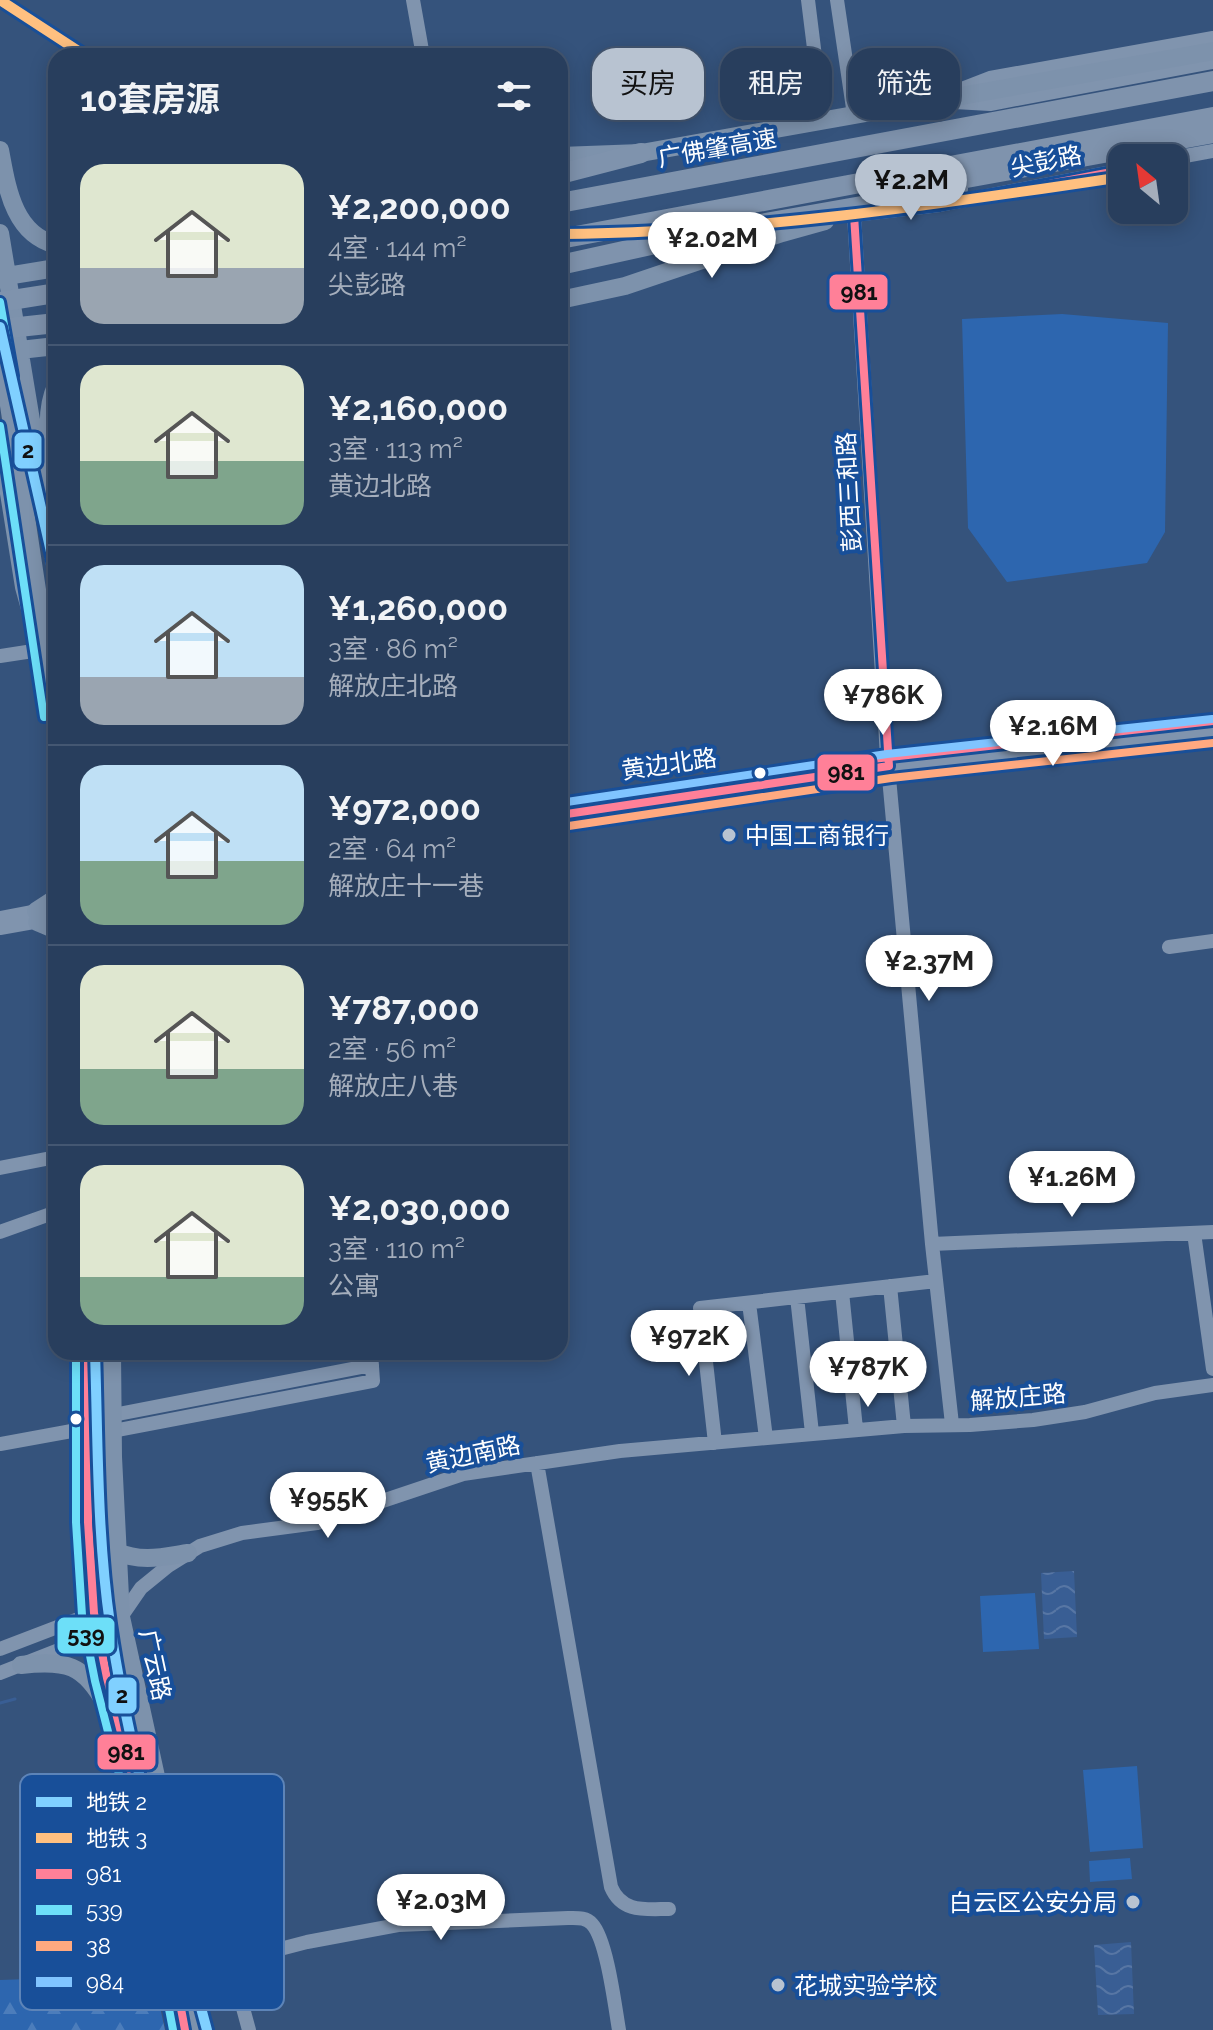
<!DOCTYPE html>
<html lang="zh">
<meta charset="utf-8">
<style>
body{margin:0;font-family:Raleway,"Noto Sans SC",sans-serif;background:#344966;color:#f1f3f6;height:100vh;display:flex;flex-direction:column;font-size:30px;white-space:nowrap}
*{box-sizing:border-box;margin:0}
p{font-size:26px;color:#a5aebc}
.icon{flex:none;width:44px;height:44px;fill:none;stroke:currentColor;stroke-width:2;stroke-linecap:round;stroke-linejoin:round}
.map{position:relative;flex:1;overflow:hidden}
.side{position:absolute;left:48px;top:48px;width:520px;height:1312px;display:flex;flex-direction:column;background:#283e5d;border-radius:24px;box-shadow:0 4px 20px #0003,0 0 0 2px #445772}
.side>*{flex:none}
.banner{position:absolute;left:592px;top:48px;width:500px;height:72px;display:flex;gap:16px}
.needle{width:52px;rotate:331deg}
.buttons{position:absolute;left:1108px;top:144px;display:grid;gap:16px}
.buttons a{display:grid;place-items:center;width:80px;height:80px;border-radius:16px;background:#283e5d;box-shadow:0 4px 20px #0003,0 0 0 2px #445772;font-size:40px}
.price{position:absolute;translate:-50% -68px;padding:0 18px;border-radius:28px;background:#fff;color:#222;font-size:26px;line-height:52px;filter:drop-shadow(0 2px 4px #0008)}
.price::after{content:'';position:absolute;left:50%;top:48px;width:24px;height:18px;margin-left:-12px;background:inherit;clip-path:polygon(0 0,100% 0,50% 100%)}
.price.current{background:#b8c3d1;color:#111}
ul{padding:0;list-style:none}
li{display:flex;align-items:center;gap:24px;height:200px;padding:0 32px}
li+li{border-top:2px solid #445772}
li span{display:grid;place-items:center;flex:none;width:224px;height:160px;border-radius:24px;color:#555}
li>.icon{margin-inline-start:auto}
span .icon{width:96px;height:96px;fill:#fffc;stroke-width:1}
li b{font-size:34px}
h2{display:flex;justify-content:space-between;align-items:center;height:96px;padding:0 32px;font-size:34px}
.tag{padding:0 28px;border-radius:24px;background:#283e5d;box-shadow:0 4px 20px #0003,0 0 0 2px #445772;font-size:28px;line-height:72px}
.tag.current{background:#b8c3d1;color:#111}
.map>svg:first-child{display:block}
.grass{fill:#2d66af}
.forest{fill:url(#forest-firs)}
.water{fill:url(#water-waves)}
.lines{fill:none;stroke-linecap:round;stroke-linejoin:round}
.stream{stroke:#395e94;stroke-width:3}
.minor{stroke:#8094ae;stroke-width:14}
.major{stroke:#7d92ac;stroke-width:18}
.highway{stroke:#7f93ad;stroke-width:20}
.bus-1-casing{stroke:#184f99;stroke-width:14}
.bus-2-casing{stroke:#184f99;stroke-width:14}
.bus-3-casing{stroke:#184f99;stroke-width:14}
.bus-4-casing{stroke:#184f99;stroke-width:14}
.bus-1{stroke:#ff8098;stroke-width:8}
.bus-2{stroke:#6ddff8;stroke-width:8}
.bus-3{stroke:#ffa980;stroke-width:8}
.bus-4{stroke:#80c4ff;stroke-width:8}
.metro-1-casing{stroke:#184f99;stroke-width:16}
.metro-2-casing{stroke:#184f99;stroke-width:16}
.metro-1{stroke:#80d0ff;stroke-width:10}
.metro-2{stroke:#ffc080;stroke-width:10}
.bus-dot{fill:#fff;stroke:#184f99;stroke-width:3}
.poi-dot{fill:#b8c3d1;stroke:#184f99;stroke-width:3}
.labels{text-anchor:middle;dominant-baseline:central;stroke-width:8;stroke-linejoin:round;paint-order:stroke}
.street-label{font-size:24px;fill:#fff;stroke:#184f99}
.poi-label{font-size:24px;fill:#fff;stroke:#184f99;text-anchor:start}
.key{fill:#184f99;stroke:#5d84b8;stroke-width:2}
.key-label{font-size:22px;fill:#fff}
.line-badge{stroke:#184f99;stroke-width:3}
.pale-badge-label{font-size:22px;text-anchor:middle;font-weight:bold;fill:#111}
</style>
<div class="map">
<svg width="1213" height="2030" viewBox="0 0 1213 2030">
<defs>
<pattern id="forest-firs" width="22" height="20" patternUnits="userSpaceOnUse" patternTransform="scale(2)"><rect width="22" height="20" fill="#2d66af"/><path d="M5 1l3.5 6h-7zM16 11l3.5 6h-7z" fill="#4c7dbb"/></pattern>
<pattern id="water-waves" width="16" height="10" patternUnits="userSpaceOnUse" patternTransform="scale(2)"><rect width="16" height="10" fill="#395e94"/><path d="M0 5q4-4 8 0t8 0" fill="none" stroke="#5776a4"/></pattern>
</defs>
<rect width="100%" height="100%" fill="#35537c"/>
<path class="grass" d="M1062 314 1168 323 1165 532 1147 563 1007 582 968 528 962 319Z
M1035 1593 1039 1649 983 1652 980 1596Z
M1137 1766 1143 1848 1090 1852 1083 1770Z
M1130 1858 1132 1879 1090 1882 1089 1861Z"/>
<path class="forest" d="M153 1975 165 2030H0V1980Z"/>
<path class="water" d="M1074 1571 1077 1637 1044 1639 1041 1573Z
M1131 1942 1134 2014 1098 2015 1094 1945Z"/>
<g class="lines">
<path class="stream" d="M0 1703 15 1699"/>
<path class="minor" d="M413 0 423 56
M808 0 823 121
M837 0 854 115
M959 90 990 78 1213 38
M954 102 990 104 1213 62
M1174 158 1213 151
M0 656 46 649
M560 804 887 756 1213 721
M560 815 889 766 1213 731
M0 918 43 910
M0 928 56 918
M1169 947 1213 941
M0 1168 56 1157
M0 1232 56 1212
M1194 1233 1213 1369
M932 1244 1213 1232
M890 1286 904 1426
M842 1292 856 1429
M797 1297 812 1433
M749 1303 766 1438
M113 1415 372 1365
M952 1424 932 1244 887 756 854 215 940 205 1122 170
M113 1431 373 1381 371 1352
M715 1443 700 1308 936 1281
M0 1444 88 1428
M537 1463 611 1887C622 1913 645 1909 669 1909
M0 1649 94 1613 121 1617
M0 1673 97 1635 121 1617 141 1588 168 1566 200 1546 242 1533 317 1523 463 1474 620 1451 904 1426 970 1425 1033 1420 1085 1412 1155 1393 1213 1385
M249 2030 240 1997 238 1975 257 1955 307 1942 398 1925 568 1918C577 1918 586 1917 592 1924 607 1940 615 2007 619 2030"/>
<path class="major" d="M0 150C7 187 13 234 56 245
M560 156 641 153 1213 51
M0 233 56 571
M0 277 56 268
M560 300 625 286 782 233 825 221
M0 346 56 715
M11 351 56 346
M56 386C42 417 52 451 56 483
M0 437 24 587 34 623
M36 911 56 898
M37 922 56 930
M88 1352V1522L94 1613 107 1678 152 1853 185 2030
M112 1352 113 1457 121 1617 166 1822 189 1971 202 2030
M116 1551C140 1563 163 1557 188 1553
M21 1665C66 1660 84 1664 106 1705"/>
<path class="highway" d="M560 174 641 153
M939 183 1213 133
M560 203 1213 81
M560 239 1213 117
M569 263 687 237 958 189
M0 302 56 293
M0 329 56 323"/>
<defs>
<path id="bus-1" d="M863 760 1213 721
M560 815 889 766 854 215 940 205 1122 170
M88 1352V1522L94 1613 107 1678 152 1853 185 2030"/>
<path id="bus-2" d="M0 302 13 376
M0 426 44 717
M76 1352V1522L82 1615 95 1681 140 1856 173 2030"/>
<path id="bus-3" d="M562 827 891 778 1213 743"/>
<path id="bus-4" d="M560 803 887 754 1212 719"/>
</defs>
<use href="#bus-1" class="bus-1-casing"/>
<use href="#bus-2" class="bus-2-casing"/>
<use href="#bus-3" class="bus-3-casing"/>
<use href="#bus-4" class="bus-4-casing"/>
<use href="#bus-1" class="bus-1"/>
<use href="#bus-2" class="bus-2"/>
<use href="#bus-3" class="bus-3"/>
<use href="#bus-4" class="bus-4"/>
<defs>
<path id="metro-1" d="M0 327 56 574
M95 1352C98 1443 97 1534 110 1624 130 1762 171 1896 207 2030"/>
<path id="metro-2" d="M0 0 86 56
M560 234C749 233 935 205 1122 177"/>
</defs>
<use href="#metro-1" class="metro-1-casing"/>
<use href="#metro-2" class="metro-2-casing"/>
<use href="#metro-1" class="metro-1"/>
<use href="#metro-2" class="metro-2"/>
</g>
<g class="bus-dot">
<circle cx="760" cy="773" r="7"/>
<circle cx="76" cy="1419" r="7"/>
</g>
<g class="poi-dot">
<circle cx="729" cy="835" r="8"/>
<circle cx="1133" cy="1902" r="8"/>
<circle cx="778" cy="1985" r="8"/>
</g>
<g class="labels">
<g class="street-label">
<text transform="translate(717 148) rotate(-10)">广佛肇高速</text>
<text transform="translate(1046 161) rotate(-11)">尖彭路</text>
<text transform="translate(849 492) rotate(-93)">彭西三和路</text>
<text transform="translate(669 764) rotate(-8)">黄边北路</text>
<text transform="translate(1018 1397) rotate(-5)">解放庄路</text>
<text transform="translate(473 1454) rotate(-12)">黄边南路</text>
<text transform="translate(155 1665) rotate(78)">广云路</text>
</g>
<g class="poi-label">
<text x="745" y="835">中国工商银行</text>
<text x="1117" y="1902" text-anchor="end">白云区公安分局</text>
<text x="794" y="1985">花城实验学校</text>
</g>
</g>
<rect x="20" y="1774" width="264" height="236" rx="12" class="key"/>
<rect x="36" y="1797" width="36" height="10" fill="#80d0ff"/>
<rect x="36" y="1833" width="36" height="10" fill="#ffc080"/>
<rect x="36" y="1869" width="36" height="10" fill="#ff8098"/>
<rect x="36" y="1905" width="36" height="10" fill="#6ddff8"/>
<rect x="36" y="1941" width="36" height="10" fill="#ffa980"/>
<rect x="36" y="1977" width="36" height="10" fill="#80c4ff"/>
<g class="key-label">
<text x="86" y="1810">地铁 2</text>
<text x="86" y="1846">地铁 3</text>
<text x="86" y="1882">981</text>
<text x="86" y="1918">539</text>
<text x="86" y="1954">38</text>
<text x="86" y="1990">984</text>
</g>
<g class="line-badge">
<rect x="828" y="273" width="61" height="38" rx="8" fill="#ff8098"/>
<rect x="13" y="431" width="30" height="39" rx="8" fill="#80d0ff"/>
<rect x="816" y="753" width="60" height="39" rx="8" fill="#ff8098"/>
<rect x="56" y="1616" width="60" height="39" rx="8" fill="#6ddff8"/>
<rect x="107" y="1676" width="31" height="39" rx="8" fill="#80d0ff"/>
<rect x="96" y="1733" width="61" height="38" rx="8" fill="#ff8098"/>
</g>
<g class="pale-badge-label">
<text x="859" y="300">981</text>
<text x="28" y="458">2</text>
<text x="846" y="780">981</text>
<text x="86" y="1643">539</text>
<text x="122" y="1703">2</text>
<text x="126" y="1760">981</text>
</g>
</svg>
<div class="buttons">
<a><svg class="needle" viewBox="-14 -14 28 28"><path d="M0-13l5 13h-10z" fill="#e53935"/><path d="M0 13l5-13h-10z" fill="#a5aebc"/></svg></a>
</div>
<b class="price current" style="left:911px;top:222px">¥2.2M</b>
<b class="price" style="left:712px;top:280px">¥2.02M</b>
<b class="price" style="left:883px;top:737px">¥786K</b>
<b class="price" style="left:1053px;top:768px">¥2.16M</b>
<b class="price" style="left:929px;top:1003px">¥2.37M</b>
<b class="price" style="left:1072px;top:1219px">¥1.26M</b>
<b class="price" style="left:689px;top:1378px">¥972K</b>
<b class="price" style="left:868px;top:1409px">¥787K</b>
<b class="price" style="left:328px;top:1540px">¥955K</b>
<b class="price" style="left:441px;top:1942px">¥2.03M</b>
<div class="banner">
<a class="tag current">买房</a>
<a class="tag">租房</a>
<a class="tag">筛选</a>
</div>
<section class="side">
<h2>10套房源<svg class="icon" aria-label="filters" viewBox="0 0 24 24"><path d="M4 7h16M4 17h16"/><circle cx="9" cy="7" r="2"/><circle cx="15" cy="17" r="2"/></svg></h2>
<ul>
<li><span style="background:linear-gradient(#dfe7d0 65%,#9aa5b1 0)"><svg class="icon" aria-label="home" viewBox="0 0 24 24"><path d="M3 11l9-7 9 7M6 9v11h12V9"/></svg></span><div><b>¥2,200,000</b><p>4室 · 144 m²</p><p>尖彭路</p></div></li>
<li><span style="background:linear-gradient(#dfe7d0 60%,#7fa58c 0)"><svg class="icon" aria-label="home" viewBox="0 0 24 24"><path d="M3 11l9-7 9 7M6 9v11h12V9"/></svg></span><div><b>¥2,160,000</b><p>3室 · 113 m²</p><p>黄边北路</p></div></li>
<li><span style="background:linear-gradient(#bfe0f5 70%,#9aa5b1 0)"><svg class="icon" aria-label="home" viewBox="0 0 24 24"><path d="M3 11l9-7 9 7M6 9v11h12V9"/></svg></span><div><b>¥1,260,000</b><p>3室 · 86 m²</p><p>解放庄北路</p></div></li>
<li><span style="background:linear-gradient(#bfe0f5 60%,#7fa58c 0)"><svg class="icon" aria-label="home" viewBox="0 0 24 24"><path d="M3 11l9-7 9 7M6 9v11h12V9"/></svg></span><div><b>¥972,000</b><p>2室 · 64 m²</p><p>解放庄十一巷</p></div></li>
<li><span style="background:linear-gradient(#dfe7d0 65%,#7fa58c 0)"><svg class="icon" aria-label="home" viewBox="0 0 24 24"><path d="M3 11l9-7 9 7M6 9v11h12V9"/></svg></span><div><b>¥787,000</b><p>2室 · 56 m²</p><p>解放庄八巷</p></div></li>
<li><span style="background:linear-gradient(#dfe7d0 70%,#7fa58c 0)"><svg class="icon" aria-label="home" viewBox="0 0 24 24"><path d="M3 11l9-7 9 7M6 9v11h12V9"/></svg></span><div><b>¥2,030,000</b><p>3室 · 110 m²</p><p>公寓</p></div></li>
</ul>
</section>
</div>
